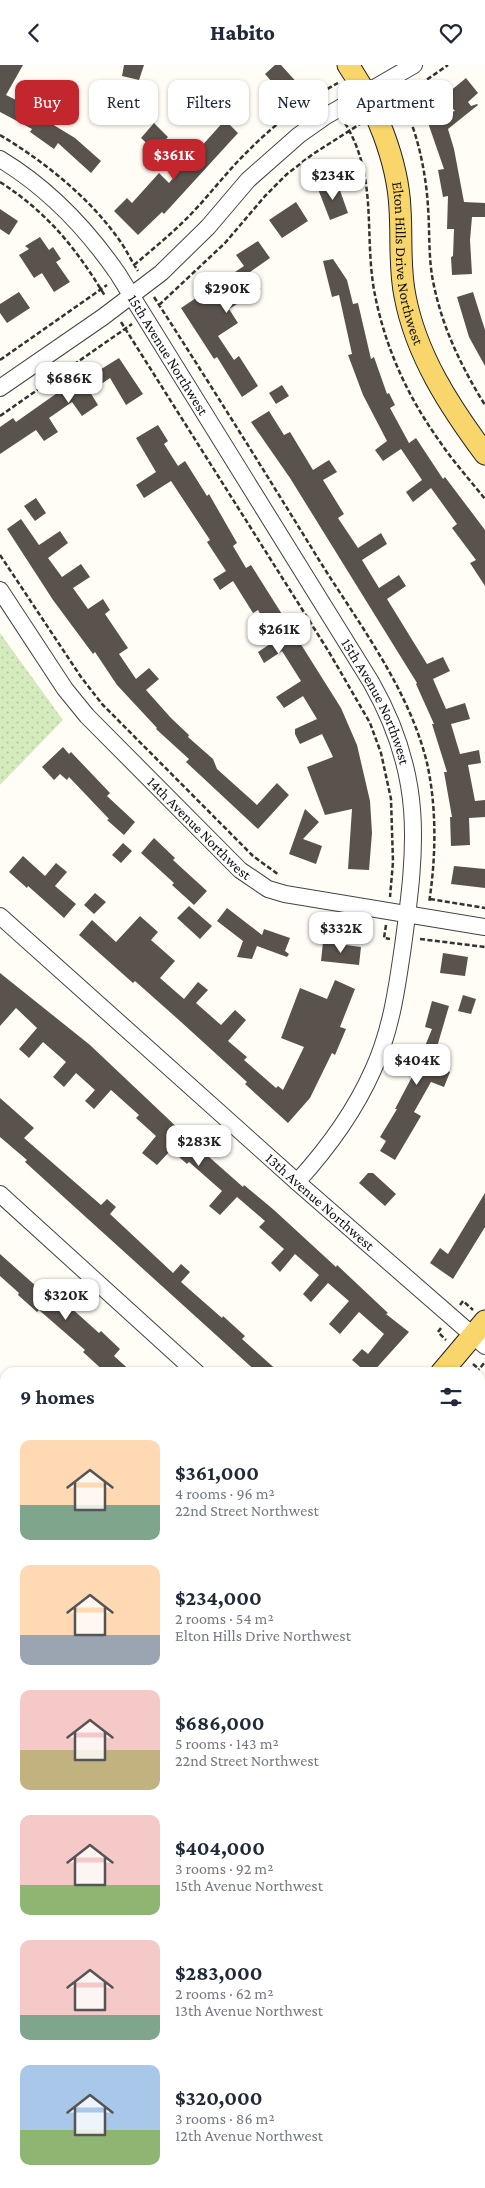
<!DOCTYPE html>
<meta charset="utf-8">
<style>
body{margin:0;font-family:"Crimson Pro",serif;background:#f6f6f7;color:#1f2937;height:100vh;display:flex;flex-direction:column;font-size:19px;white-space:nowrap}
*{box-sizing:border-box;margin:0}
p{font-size:16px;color:#747a83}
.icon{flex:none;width:28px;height:28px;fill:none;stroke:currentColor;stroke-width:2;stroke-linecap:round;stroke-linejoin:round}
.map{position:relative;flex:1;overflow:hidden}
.panel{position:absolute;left:0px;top:1302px;width:485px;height:821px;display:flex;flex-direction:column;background:#fff;border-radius:15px 15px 0 0;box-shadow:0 1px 4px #0004}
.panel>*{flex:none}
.banner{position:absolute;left:15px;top:15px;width:455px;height:45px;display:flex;gap:10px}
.price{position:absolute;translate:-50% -42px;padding:0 11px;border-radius:10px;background:#fff;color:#222;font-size:16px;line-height:32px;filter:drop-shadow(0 1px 2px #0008)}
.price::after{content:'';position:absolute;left:50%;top:30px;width:15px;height:11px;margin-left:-8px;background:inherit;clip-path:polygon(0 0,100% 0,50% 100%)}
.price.selected{background:#c4262e;color:#fff}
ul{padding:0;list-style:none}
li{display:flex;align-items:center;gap:15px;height:125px;padding:0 20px}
li span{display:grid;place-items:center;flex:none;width:140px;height:100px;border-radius:10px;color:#555}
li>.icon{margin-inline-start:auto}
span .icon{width:60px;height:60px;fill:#fffc;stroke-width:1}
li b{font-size:21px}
h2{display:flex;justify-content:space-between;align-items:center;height:60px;padding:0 20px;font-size:21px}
.chip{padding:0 18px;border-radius:10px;background:#fff;box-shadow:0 1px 4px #0004;font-size:18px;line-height:45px}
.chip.selected{background:#c4262e;color:#fff}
header{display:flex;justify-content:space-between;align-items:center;height:65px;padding:0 20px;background:#fff;font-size:22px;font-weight:800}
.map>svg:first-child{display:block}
.grass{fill:url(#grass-dots)}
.pitch{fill:#e6f2cf}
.building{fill:#5a524d}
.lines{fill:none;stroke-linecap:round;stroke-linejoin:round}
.minor-casing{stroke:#444;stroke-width:18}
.major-casing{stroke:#222;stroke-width:23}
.path{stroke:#333;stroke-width:2.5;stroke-dasharray:5 2.5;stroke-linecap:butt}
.minor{stroke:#fff;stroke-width:16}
.major{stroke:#f9d66b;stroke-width:21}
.labels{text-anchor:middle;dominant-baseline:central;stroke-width:5;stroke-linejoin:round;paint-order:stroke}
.street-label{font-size:15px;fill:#111;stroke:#fff}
</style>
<header><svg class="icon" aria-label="back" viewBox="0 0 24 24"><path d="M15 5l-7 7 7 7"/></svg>Habito<svg class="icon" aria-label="heart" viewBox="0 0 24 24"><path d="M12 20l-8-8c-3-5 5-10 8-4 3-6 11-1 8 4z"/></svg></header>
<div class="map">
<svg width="485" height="2123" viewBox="0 0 485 2123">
<defs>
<pattern id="grass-dots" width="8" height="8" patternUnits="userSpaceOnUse" patternTransform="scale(1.25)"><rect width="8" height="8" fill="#d5ebbd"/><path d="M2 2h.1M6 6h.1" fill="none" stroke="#b6c8a1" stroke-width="1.8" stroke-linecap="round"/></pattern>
</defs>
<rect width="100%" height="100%" fill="#fffdf5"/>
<path class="grass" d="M0 568 63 655 0 720Z
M26 2119H238L235 2123H31Z"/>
<path class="pitch" d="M5 1862V2084L0 2080V1867Z"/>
<path class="building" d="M0 0H23L6 30 36 45 46 31 63 43 52 59 75 73 101 96 91 108 58 78 54 84 30 67 32 64 0 47Z
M124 0H144L139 15 122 11Z
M275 0H281L300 21 286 33 265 9Z
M466 13 478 28 468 37 471 41 477 39 478 40 448 64 454 84 464 137 485 138V152H472L470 175 472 209 452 210 451 192 453 191 454 164H447L448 131 443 132 438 105 444 104 427 55 455 46 443 32Z
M225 55 238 68 164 149 162 147 138 170 114 146 127 133 132 138 159 108 169 118 188 96 178 87 187 76 198 85Z
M154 58 168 72 155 86 141 73Z
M337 117 348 148 330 155 318 124Z
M296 137 308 156 282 173 269 155Z
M0 144 18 156 9 170 0 164Z
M40 172 49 185 53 182 61 194 56 197 70 217 54 227 42 208 34 213 19 190 29 184 25 181Z
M258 176 270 193 250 207 261 224 229 244 238 258 218 271 234 295 239 291 258 321 242 332 217 292 214 294 181 243 244 201 236 190Z
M333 194 347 215 353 239 358 238 371 294 374 292 387 329 389 328 395 340 390 343 409 378 416 373 443 414 445 412 485 465V521L470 498 476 495 452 463 457 459 431 423 413 437 406 427 422 415 401 384 383 396 375 385 387 376 363 330 348 290 352 289 339 230 332 232 323 196Z
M19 227 30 243 7 258 0 248V239Z
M473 227 485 265V301L469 272 457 232Z
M119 293 143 329 126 340 110 313 90 327 98 340 82 351 72 337 49 353 58 367 44 376 36 365 0 389V362L13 353 16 357 87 307 90 311Z
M282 320 289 331 276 339 269 328Z
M269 346 284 370 290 367 313 405 329 395 337 407 323 415 344 449 338 453 358 483 381 468 387 479 362 495 379 523 399 510 406 521 387 534 427 599 443 592 450 606 433 614 446 644 465 638 470 654 451 659 460 689 479 685 481 698 468 700 475 736 485 735V752L469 753 470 780 451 781 450 752H452L444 707H447L432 659H434L416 619 417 618 290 413 251 357Z
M158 360 168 376 164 379 178 401 185 396 207 431 209 429 237 478 233 481 246 503 251 500 341 643 357 680 370 736 372 768 369 805 348 804 352 744 325 750 307 702 333 692 322 669 300 679 295 669V664L317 654 303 631 284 643 276 632 301 616 282 586 264 598 258 587 276 575 258 545 253 548 233 516 220 525 213 514 226 506 207 477 210 475 171 416 144 433 136 420 156 407 136 373Z
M36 433 46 448 35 456 24 441Z
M21 454 39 480 60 466 68 478 48 493 62 512 81 499 90 512 73 523 88 544 103 534 110 545 105 549 128 583 119 589 136 614 149 603 159 614 146 625 171 653 189 670 188 672 213 694 217 704 257 740 277 718 289 730 258 764 186 697 189 694 156 664 157 663 117 620 95 587 93 589 53 535 7 464Z
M63 682 69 689 71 687 110 728 107 731 135 757 124 770 107 755 109 754 69 712 67 715 60 709 54 715 42 702Z
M305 744 319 757 303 774 322 781 316 799 289 789Z
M154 773 175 793 173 795 207 826 194 840 172 820 174 818 141 788Z
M123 778 132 786 121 798 112 790Z
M23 791 45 811 56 798 67 807 55 821 76 839 64 853 28 821 27 823 9 807Z
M454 801 485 804V823L451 819Z
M95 828 106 837 94 849 84 840Z
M189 841 212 861 200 874 177 853Z
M227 843 262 870 264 864 290 873 285 886 289 889 287 892 257 881 252 894 237 892 243 876 217 856Z
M140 851 158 867 151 875 175 896 160 913 184 934 198 917 208 925 196 938 221 960 235 945 246 955 228 976 247 992 244 995 276 1023 278 1021 283 1025 304 982 281 973 300 923 327 934 335 915 355 924 340 962 346 964 335 990 332 988 310 1033 288 1058 245 1019 247 1017 180 956 135 916 133 918 79 870 92 855 116 877Z
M323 877 361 882 359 900 321 896Z
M443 888 468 892 465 911 440 908Z
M0 908 90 980 200 1084 243 1122 244 1120 274 1145 336 1202 337 1200 388 1248 386 1249 409 1267 372 1308H367L352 1295 362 1284 368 1289 384 1269 359 1247 340 1269 329 1259 349 1236 328 1218 311 1237 303 1229 319 1210 295 1189 280 1207 271 1198 284 1184 259 1162 265 1156 237 1132 220 1150 209 1141 222 1126 189 1097 187 1099 171 1085 157 1100 142 1088 156 1071 136 1053 139 1050 111 1025 94 1044 85 1036 95 1025 76 1008 64 1022 53 1012 66 997 43 977 29 993 19 984 37 963 16 943 0 961Z
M463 930 476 934 471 949 458 946Z
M432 936 449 941 437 982 440 984 434 1000 450 1007 444 1022 431 1017 414 1047 421 1051 395 1095 380 1086 386 1076 380 1072 397 1044H395L414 1008 432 964 425 962Z
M0 1033 34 1063 24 1073 101 1140 107 1134 116 1142 110 1149 173 1208 181 1199 190 1207 181 1217 222 1253 223 1251 245 1271 242 1274 280 1308H258L25 1097 27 1095 0 1072Z
M368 1108H373L396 1129 385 1141 359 1118Z
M485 1128V1162L453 1214 430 1198 440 1183 448 1189Z
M0 1189 64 1246 69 1241 99 1268 101 1266 120 1284 114 1291 133 1308H106L83 1287 85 1285 39 1245 37 1247 18 1230 19 1228 0 1211Z"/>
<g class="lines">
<defs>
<g id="minor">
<path id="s1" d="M0 94C48 123 87 164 118 209L371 617C424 710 417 779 403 881 397 923 391 966 373 1005 354 1048 328 1083 297 1117"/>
<path d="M0 323 103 252 161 208 208 162 248 115 299 70 326 51 414 0"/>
<path id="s2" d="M0 525 65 624 87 651 240 805 268 824 285 829 485 862"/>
<path id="s3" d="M0 851 297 1117 485 1281"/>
<path d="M0 1129 197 1308"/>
<path d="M0 1408 5 1413"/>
<path d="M0 1459 5 1453"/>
<path d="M480 1562 485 1567"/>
<path d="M480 1869 485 1873"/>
</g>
<g id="major">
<path id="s4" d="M348 0C375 39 398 96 400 144 402 173 399 203 405 231 416 290 450 342 485 389"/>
<path d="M441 1308 485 1256"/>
<path d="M0 1801 5 1795"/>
</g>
</defs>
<use href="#minor" class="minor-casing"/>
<use href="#major" class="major-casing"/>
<path class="path" d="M397 28C416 58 426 106 428 142 430 168 428 195 434 221 443 264 462 303 485 340
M390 40 448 0
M345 58C378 113 364 166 374 225 384 279 406 329 438 374 452 395 469 414 485 434
M0 70C45 97 90 133 120 176 127 186 132 197 138 206
M0 117C48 148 76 183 105 231
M134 200C154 183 175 166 193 147 211 128 226 108 244 90 271 62 304 36 338 18
M154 232C210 319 265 407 319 495 359 559 409 624 427 698 437 743 436 793 429 838
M159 240 225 178 265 131 287 109 313 89 360 59
M121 257 329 587 370 658 381 688 391 734 393 797 390 832
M0 295 107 220
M0 351 132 259
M0 490 81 612 102 639 253 791 279 810
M430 834 485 843
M386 860 384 873 390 874
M420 874 485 882
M460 1240 463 1236 473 1245
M441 1263 438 1267 446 1275
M473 1299 479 1304
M476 1308 485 1297
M0 1843 5 1837"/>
<use href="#minor" class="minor"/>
<use href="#major" class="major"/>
</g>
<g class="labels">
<g class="street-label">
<text stroke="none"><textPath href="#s4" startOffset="210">Elton Hills Drive Northwest</textPath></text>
<text stroke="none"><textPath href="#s1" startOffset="261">15th Avenue Northwest</textPath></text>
<text stroke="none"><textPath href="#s1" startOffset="666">15th Avenue Northwest</textPath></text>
<text stroke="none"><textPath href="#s2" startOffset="312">14th Avenue Northwest</textPath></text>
<text stroke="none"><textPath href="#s3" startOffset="429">13th Avenue Northwest</textPath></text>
</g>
</g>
</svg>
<b class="price selected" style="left:174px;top:116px">$361K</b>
<b class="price" style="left:333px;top:136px">$234K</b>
<b class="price" style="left:227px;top:249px">$290K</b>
<b class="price" style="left:69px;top:339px">$686K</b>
<b class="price" style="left:279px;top:590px">$261K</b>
<b class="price" style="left:341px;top:889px">$332K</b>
<b class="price" style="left:417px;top:1021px">$404K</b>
<b class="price" style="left:199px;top:1102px">$283K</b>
<b class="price" style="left:66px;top:1256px">$320K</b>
<div class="banner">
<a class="chip selected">Buy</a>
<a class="chip">Rent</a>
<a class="chip">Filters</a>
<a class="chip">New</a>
<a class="chip">Apartment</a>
</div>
<section class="panel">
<h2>9 homes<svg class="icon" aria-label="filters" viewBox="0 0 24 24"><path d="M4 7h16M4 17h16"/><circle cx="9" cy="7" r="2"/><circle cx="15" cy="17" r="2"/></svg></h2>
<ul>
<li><span style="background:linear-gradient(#ffd9b3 65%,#7fa58c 0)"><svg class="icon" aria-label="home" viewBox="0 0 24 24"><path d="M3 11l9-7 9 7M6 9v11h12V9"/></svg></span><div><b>$361,000</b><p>4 rooms · 96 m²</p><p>22nd Street Northwest</p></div></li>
<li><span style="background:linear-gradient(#ffd9b3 70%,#9aa5b1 0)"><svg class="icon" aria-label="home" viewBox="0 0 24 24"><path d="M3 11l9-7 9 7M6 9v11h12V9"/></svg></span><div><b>$234,000</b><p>2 rooms · 54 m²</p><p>Elton Hills Drive Northwest</p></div></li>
<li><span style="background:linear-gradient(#f6c9c9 60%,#c2b280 0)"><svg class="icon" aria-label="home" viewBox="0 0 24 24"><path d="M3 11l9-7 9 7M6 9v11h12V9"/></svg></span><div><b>$686,000</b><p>5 rooms · 143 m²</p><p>22nd Street Northwest</p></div></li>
<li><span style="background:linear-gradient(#f6c9c9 70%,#8fb573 0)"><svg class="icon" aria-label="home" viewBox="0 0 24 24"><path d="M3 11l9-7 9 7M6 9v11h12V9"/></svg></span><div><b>$404,000</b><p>3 rooms · 92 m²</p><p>15th Avenue Northwest</p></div></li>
<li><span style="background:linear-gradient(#f6c9c9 75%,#7fa58c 0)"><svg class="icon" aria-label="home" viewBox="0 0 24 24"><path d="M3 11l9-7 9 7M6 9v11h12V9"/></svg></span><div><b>$283,000</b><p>2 rooms · 62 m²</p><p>13th Avenue Northwest</p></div></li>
<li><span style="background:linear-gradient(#a9c7e8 65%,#8fb573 0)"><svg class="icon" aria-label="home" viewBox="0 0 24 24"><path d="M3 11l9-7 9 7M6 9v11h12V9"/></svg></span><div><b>$320,000</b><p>3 rooms · 86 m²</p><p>12th Avenue Northwest</p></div></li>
</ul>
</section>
</div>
